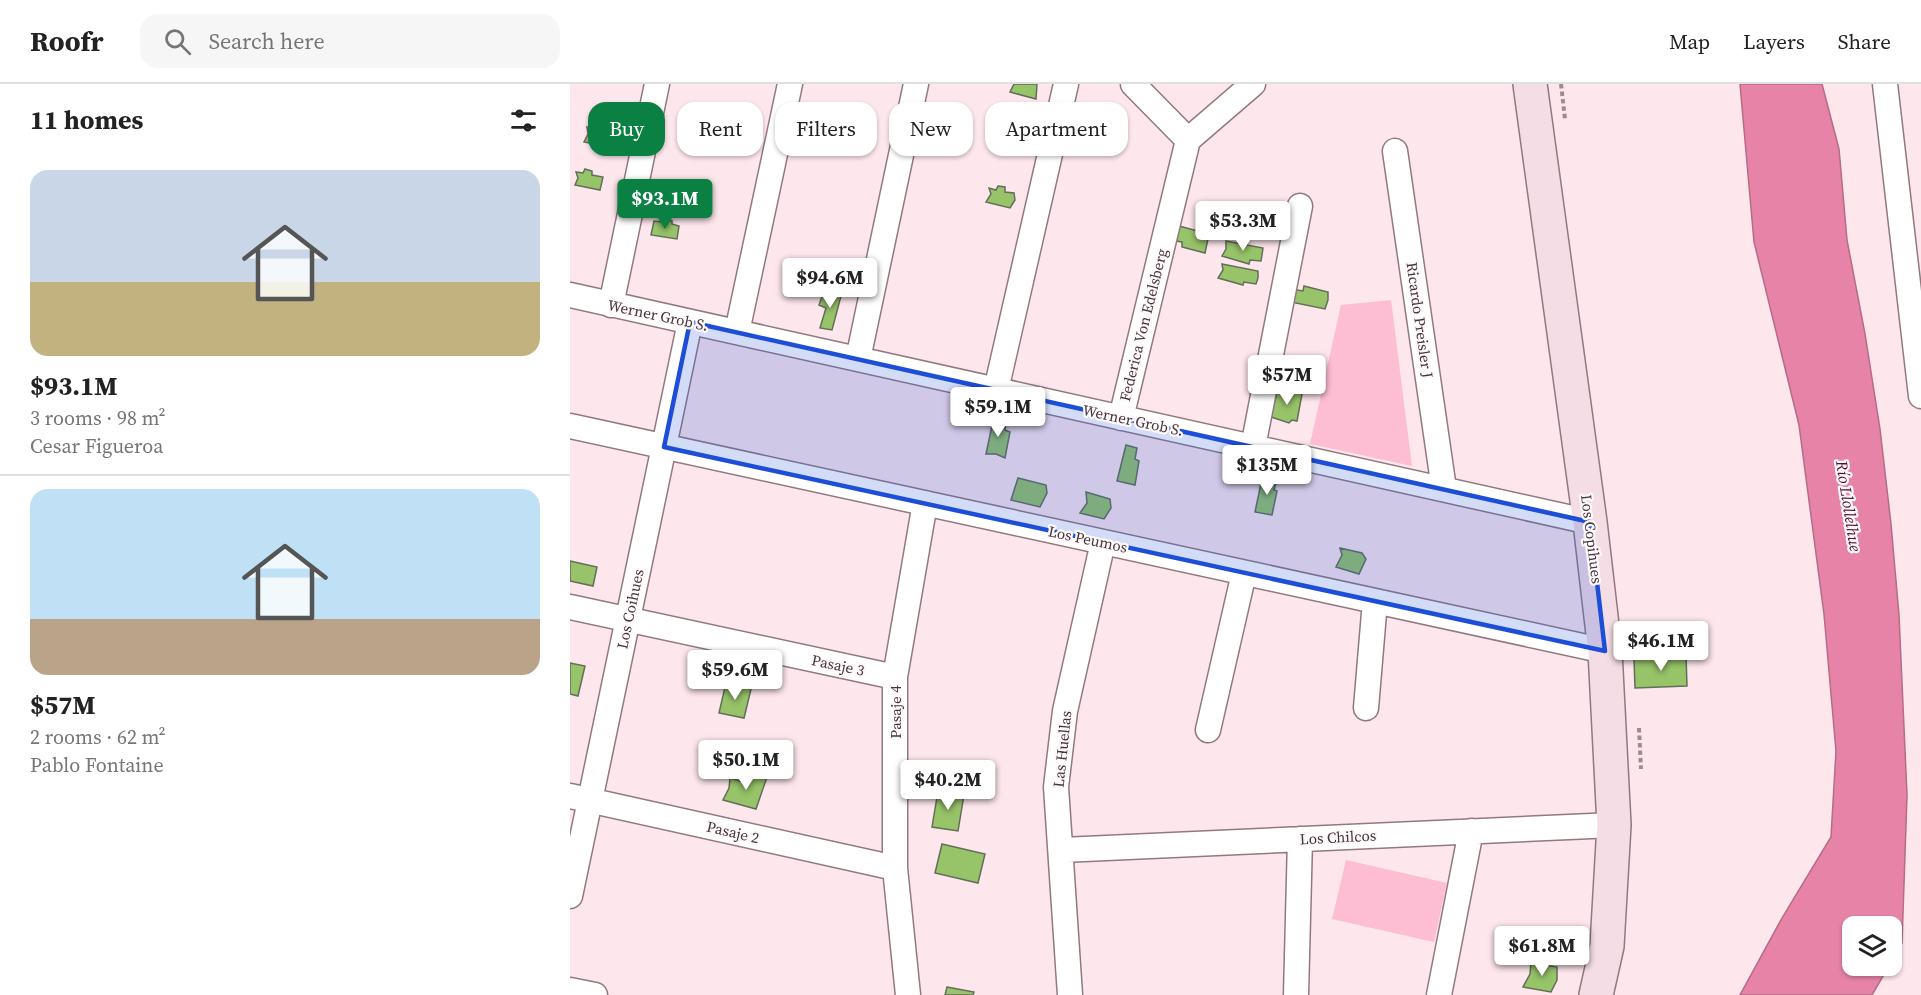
<!DOCTYPE html>
<meta charset="utf-8">
<style>
body{margin:0;font-family:"Source Serif 4",serif;background:#f6f6f6;color:#222;height:100vh;display:flex;flex-direction:column;font-size:22px;white-space:nowrap}
*{box-sizing:border-box;margin:0}
p{font-size:20px;color:#767676}
.icon{flex:none;width:33px;height:33px;fill:none;stroke:currentColor;stroke-width:2;stroke-linecap:round;stroke-linejoin:round}
.map{position:relative;flex:1;overflow:hidden}
.drawer{display:flex;flex-direction:column;background:#fff;width:570px}
.drawer>*{flex:none}
.guide{position:absolute;left:18px;top:18px;width:570px;height:54px;display:flex;gap:12px}
.fabs{position:absolute;left:1272px;top:832px;display:grid;gap:12px}
.fabs a{display:grid;place-items:center;width:60px;height:60px;border-radius:12px;background:#fff;box-shadow:0 2px 4px #0004;font-size:30px}
.price{position:absolute;translate:-50% -51px;padding:0 14px;border-radius:6px;background:#fff;color:#222;font-size:20px;line-height:39px;filter:drop-shadow(0 2px 3px #0008)}
.price::after{content:'';position:absolute;left:50%;top:36px;width:18px;height:14px;margin-left:-9px;background:inherit;clip-path:polygon(0 0,100% 0,50% 100%)}
.price.current{background:#0b8043;color:#fff}
ul{padding:0;list-style:none}
li{display:grid;align-content:center;gap:12px;height:318px;padding:0 30px}
li+li{border-top:2px solid #e0e0e0}
li span{display:grid;place-items:center;height:186px;border-radius:18px;color:#555}
li>.icon{margin-inline-start:auto}
span .icon{width:108px;height:108px;fill:#fffc;stroke-width:1}
li b{font-size:26px}
h2{display:flex;justify-content:space-between;align-items:center;height:72px;padding:0 30px;font-size:26px}
.chip{padding:0 21px;border-radius:18px;background:#fff;box-shadow:0 2px 4px #0004;font-size:21px;line-height:54px}
.chip.current{background:#0b8043;color:#fff}
header{display:flex;align-items:center;gap:36px;box-sizing:border-box;height:84px;padding:0 30px;background:#fff;border-bottom:2px solid #e0e0e0}
header strong{font-size:28px}
nav{display:flex;gap:33px;margin-inline-start:auto;font-size:21px}
.search{width:420px;height:54px;background:#f6f6f6;display:flex;align-items:center;gap:15px;box-sizing:border-box;padding:0 21px;border-radius:18px;color:#767676;font-size:22px}
main{display:flex;flex:1;min-height:0}
.map>svg:first-child{display:block}
.green{fill:#fdbdd2}
.water{fill:#e783a7;stroke:#b66c86;stroke-width:1.5}
.building{fill:#97c369;stroke:#636e5a;stroke-width:1.5}
.lines{fill:none;stroke-linecap:round;stroke-linejoin:round}
.minor-casing{stroke:#927980;stroke-width:27}
.secondary-casing{stroke:#927980;stroke-width:36}
.path{stroke:#9c8b8f;stroke-width:4;stroke-dasharray:4.5 3;stroke-linecap:butt}
.minor{stroke:#fff;stroke-width:24}
.secondary{stroke:#f4dde5;stroke-width:33}
.marked{fill:#1d4ed8;fill-opacity:0.2;stroke:#1d4ed8;stroke-width:4.5;stroke-linejoin:round}
.labels{text-anchor:middle;dominant-baseline:central;stroke-width:4.5;stroke-linejoin:round;paint-order:stroke}
.street-label{font-size:15px;fill:#42373a;stroke:#fef8fa}
.water-label{font-size:16px;font-style:italic;fill:#4e102c;stroke:#fef8fa}
</style>
<header>
<strong>Roofr</strong>
<div class="search"><svg class="icon" aria-label="search" viewBox="0 0 24 24"><circle cx="10" cy="10" r="6"/><path d="M15 15l6 6"/></svg>Search here</div>
<nav><a>Map</a><a>Layers</a><a>Share</a></nav>
</header>
<main>
<section class="drawer">
<h2>11 homes<svg class="icon" aria-label="filters" viewBox="0 0 24 24"><path d="M4 7h16M4 17h16"/><circle cx="9" cy="7" r="2"/><circle cx="15" cy="17" r="2"/></svg></h2>
<ul>
<li><span style="background:linear-gradient(#c9d6e8 60%,#c2b280 0)"><svg class="icon" aria-label="home" viewBox="0 0 24 24"><path d="M3 11l9-7 9 7M6 9v11h12V9"/></svg></span><div><b>$93.1M</b><p>3 rooms · 98 m²</p><p>Cesar Figueroa</p></div></li>
<li><span style="background:linear-gradient(#bfe0f5 70%,#b9a48a 0)"><svg class="icon" aria-label="home" viewBox="0 0 24 24"><path d="M3 11l9-7 9 7M6 9v11h12V9"/></svg></span><div><b>$57M</b><p>2 rooms · 62 m²</p><p>Pablo Fontaine</p></div></li>
</ul>
</section>
<div class="map">
<svg width="1351" height="911" viewBox="0 0 1351 911">
<rect width="100%" height="100%" fill="#fde6ec"/>
<path class="green" d="M821 216 842 382 740 360 771 221Z
M776 776 877 799 864 858 762 835Z"/>
<path class="water" d="M1170 0H1252L1269 65 1277 156 1295 250 1310 345 1321 440 1329 531 1337 711 1332 859 1322 878V843H1282V882H1319L1302 911H1170L1212 834 1261 753 1266 667 1254 530 1229 341 1184 158Z"/>
<path class="building" d="M444 0H467L466 15 440 8Z
M25 41 33 43 32 47 42 49 43 56 40 63 14 58 18 50 17 43 24 46Z
M15 85 22 87V91L33 93 30 106 5 101 8 94 6 88 13 89Z
M428 102 435 103V108L444 109 445 116 440 124 416 118 421 110 419 104 426 106Z
M93 136 102 137V140L109 142 107 155 81 151 84 137 93 138Z
M609 142 639 150 635 169 612 163V158L605 157Z
M656 157 693 164 691 177 680 176 679 180 652 172 656 165Z
M652 180 688 187V194L686 200 674 198 673 201 648 194 653 186Z
M734 202 758 208V216L755 225 716 217 721 205 733 207Z
M254 207 271 212 262 246 250 244 256 224 249 221Z
M708 305 723 306 732 310 727 337 722 336 719 339 701 333Z
M424 332 436 336 435 346 440 348 435 374 426 370H416Z
M556 361 567 364 565 375 569 377 565 401 547 397Z
M693 390 707 394 704 406 707 407 702 431 685 428Z
M448 394 476 401 477 409 470 423 441 416Z
M516 408 540 415 541 424 534 435 510 429 517 419Z
M770 464 792 469 796 475 789 490 766 483 772 471Z
M0 477 27 483 23 502 0 497Z
M1116 571 1117 602 1065 604 1064 575Z
M0 579 15 582 8 612 0 610Z
M156 599 181 605 174 634 149 629Z
M180 687 197 693 186 725 153 716 159 704 160 694 174 698Z
M368 707 394 711 388 747 362 743Z
M372 760 415 770 408 799 365 789Z
M961 878 987 883V896L981 908 953 903 960 890Z
M377 903 404 908 403 911H375Z"/>
<g class="lines">
<defs>
<path id="minor" d="M563 0 618 56
M1315 0 1351 312
M825 67 874 405
M0 211 1020 438
M41 221 87 0
M167 248 220 0
M288 275 346 0
M426 306 496 0
M551 334 618 56 683 0
M0 342 1035 567
M683 363 730 122
M0 523 325 593
M796 624 805 517
M638 646 674 489
M0 712 325 784
M492 766 1044 741
M0 812 120 238
M0 906 25 911
M338 911 325 784V593L355 419
M500 911 486 703 495 627 533 458
M726 911 730 755
M869 911 901 747"/>
<path id="secondary" d="M960 0 1020 438 1035 567 1044 741 1037 862 1026 911"/>
</defs>
<use href="#minor" class="minor-casing"/>
<use href="#secondary" class="secondary-casing"/>
<path class="path" d="M991 0 995 35
M1069 644 1071 685"/>
<use href="#minor" class="minor"/>
<use href="#secondary" class="secondary"/>
</g>
<path class="marked" d="M120 238 1020 438 1035 567 94 363Z"/>
<g class="labels">
<g class="street-label">
<text transform="translate(88 231) rotate(12)">Werner Grob S.</text>
<text transform="translate(850 236) rotate(82)">Ricardo Preisler J</text>
<text transform="translate(573 241) rotate(-76)">Federica Von Edelsberg</text>
<text transform="translate(563 336) rotate(12)">Werner Grob S.</text>
<text transform="translate(518 455) rotate(12)">Los Peumos</text>
<text transform="translate(1022 455) rotate(83)">Los Copihues</text>
<text transform="translate(60 525) rotate(-78)">Los Coihues</text>
<text transform="translate(268 581) rotate(12)">Pasaje 3</text>
<text transform="translate(325 628) rotate(-90)">Pasaje 4</text>
<text transform="translate(492 665) rotate(-84)">Las Huellas</text>
<text transform="translate(163 748) rotate(13)">Pasaje 2</text>
<text transform="translate(768 753) rotate(-3)">Los Chilcos</text>
</g>
<g class="water-label">
<text transform="translate(1279 422) rotate(81)">Río Llollelhue</text>
</g>
</g>
</svg>
<div class="fabs">
<a><svg class="icon" aria-label="layers" viewBox="0 0 24 24"><path d="M12 4l9 5-9 5-9-5zM3 14l9 5 9-5"/></svg></a>
</div>
<b class="price current" style="left:95px;top:146px">$93.1M</b>
<b class="price" style="left:673px;top:168px">$53.3M</b>
<b class="price" style="left:260px;top:225px">$94.6M</b>
<b class="price" style="left:717px;top:322px">$57M</b>
<b class="price" style="left:428px;top:354px">$59.1M</b>
<b class="price" style="left:697px;top:412px">$135M</b>
<b class="price" style="left:1091px;top:588px">$46.1M</b>
<b class="price" style="left:165px;top:617px">$59.6M</b>
<b class="price" style="left:176px;top:707px">$50.1M</b>
<b class="price" style="left:378px;top:727px">$40.2M</b>
<b class="price" style="left:972px;top:893px">$61.8M</b>
<div class="guide">
<a class="chip current">Buy</a>
<a class="chip">Rent</a>
<a class="chip">Filters</a>
<a class="chip">New</a>
<a class="chip">Apartment</a>
</div>
</div>
</main>
